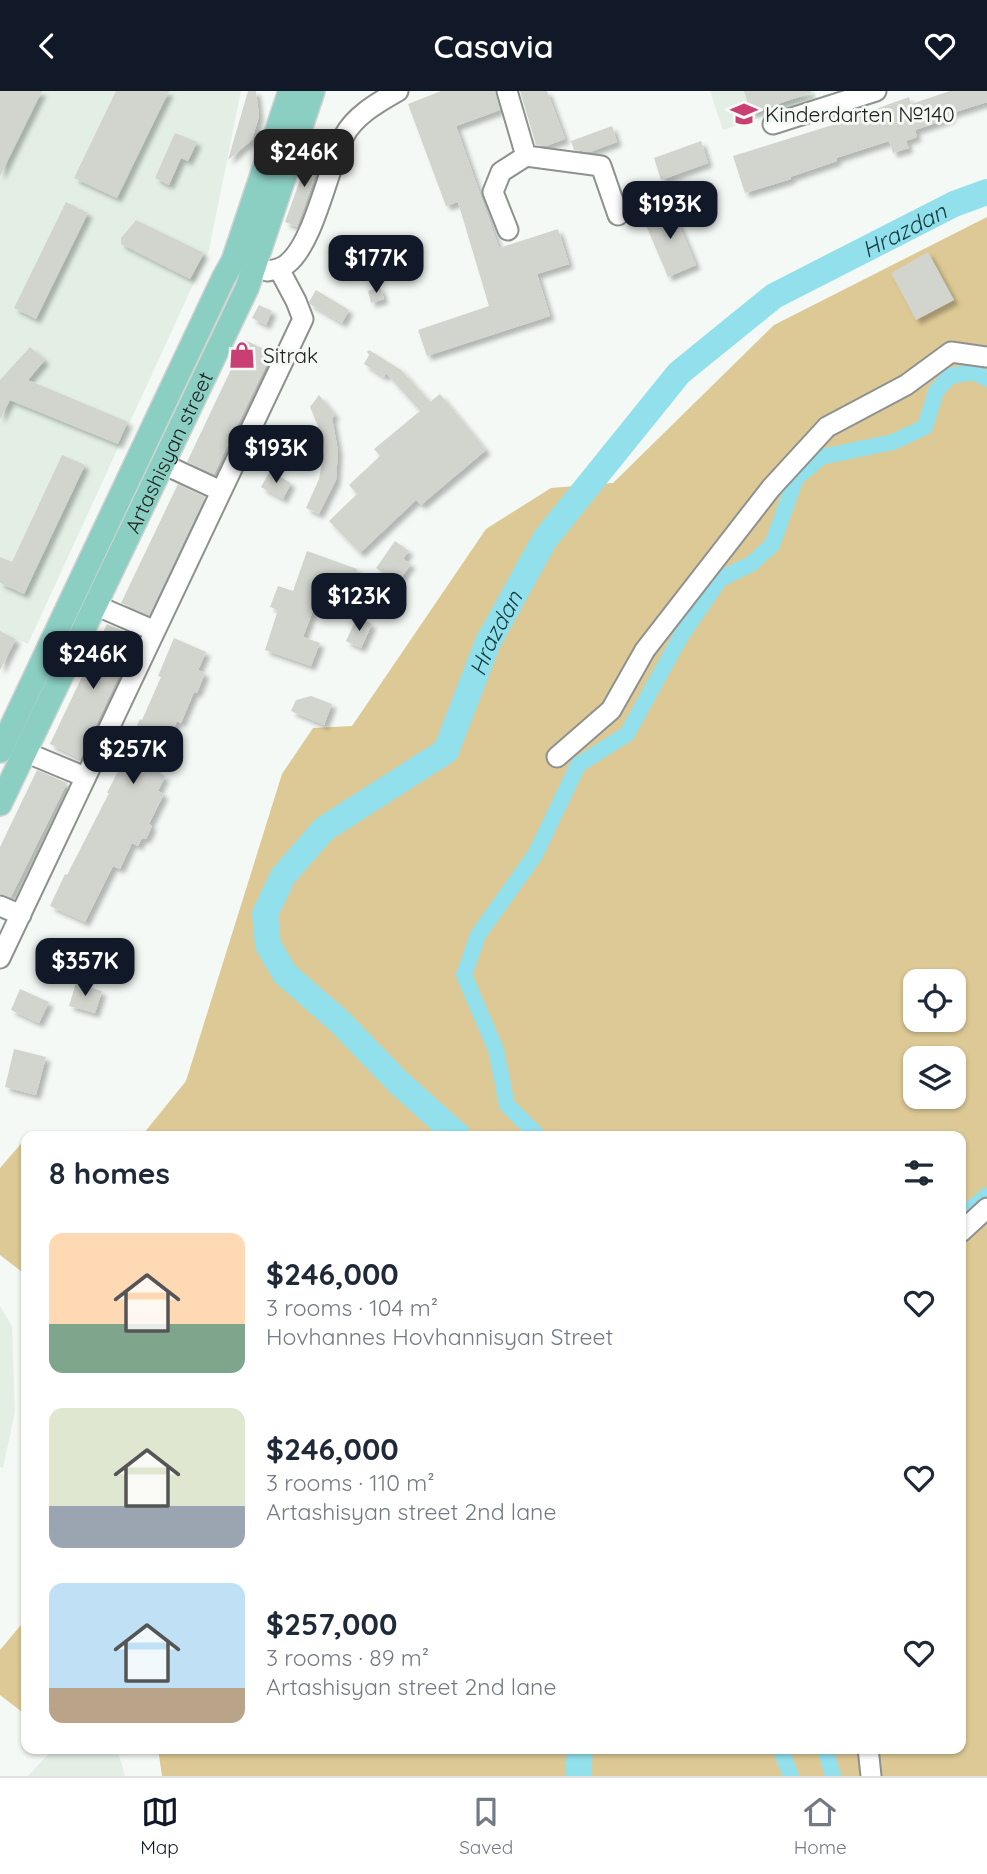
<!DOCTYPE html>
<meta charset="utf-8">
<style>
body{margin:0;font-family:Quicksand,sans-serif;background:#f6f6f7;color:#1f2937;height:100vh;display:flex;flex-direction:column;font-size:26px;white-space:nowrap}
*{box-sizing:border-box;margin:0}
p{font-size:23px;color:#747a83}
.icon{flex:none;width:38px;height:38px;fill:none;stroke:currentColor;stroke-width:2;stroke-linecap:round;stroke-linejoin:round}
.map{position:relative;flex:1;overflow:hidden}
.details{position:absolute;left:21px;top:1040px;width:945px;height:623px;display:flex;flex-direction:column;background:#fff;border-radius:14px;box-shadow:0 2px 5px #0004}
.details>*{flex:none}
.fabs{position:absolute;left:903px;top:878px;display:grid;gap:14px}
.fabs a{display:grid;place-items:center;width:63px;height:63px;border-radius:14px;background:#fff;box-shadow:0 2px 5px #0004;font-size:35px}
.price{position:absolute;translate:-50% -60px;padding:0 16px;border-radius:14px;background:#111827;color:#fff;font-size:23px;line-height:46px;filter:drop-shadow(0 2px 4px #0008)}
.price::after{content:'';position:absolute;left:50%;top:42px;width:21px;height:16px;margin-left:-10px;background:inherit;clip-path:polygon(0 0,100% 0,50% 100%)}
.price.on{background:#222;color:#fff}
ul{padding:0;list-style:none}
li{display:flex;align-items:center;gap:21px;height:175px;padding:0 28px}
li span{display:grid;place-items:center;flex:none;width:196px;height:140px;border-radius:14px;color:#555}
li>.icon{margin-inline-start:auto}
span .icon{width:84px;height:84px;fill:#fffc;stroke-width:1}
li b{font-size:30px}
h2{display:flex;justify-content:space-between;align-items:center;height:84px;padding:0 28px;font-size:30px}
header{display:flex;justify-content:space-between;align-items:center;height:91px;padding:0 28px;background:#111827;color:#fff;font-size:32px;font-weight:600}
.tabs{display:flex;justify-content:space-around;align-items:center;height:98px;border-top:2px solid #e0e1e3;background:#fff;font-size:19px;color:#747a83}
.tabs a{display:grid;justify-items:center;gap:4px}
.tabs .on{color:#111827}
.map>svg:first-child{display:block}
.built{fill:#e3efe5}
.green{fill:#ddc995;fill-rule:evenodd}
.lines{fill:none;stroke-linecap:round;stroke-linejoin:round}
.canal{stroke:#92e0ec;stroke-width:16}
.river{stroke:#92e0ec;stroke-width:26}
.building{fill:#d2d4ce;filter:url(#shadow)}
.minor-casing{stroke:#8e928f;stroke-width:23}
.major-casing{stroke:#d2d3d2;stroke-width:26}
.minor{stroke:#fff;stroke-width:19}
.major{stroke:#8bcfc3;stroke-width:23}
.labels{text-anchor:middle;dominant-baseline:central;stroke-width:6;stroke-linejoin:round;paint-order:stroke}
.poi-label{font-size:21px;fill:#202220;stroke:#f4f9f5;text-anchor:start}
.street-label{font-size:21px;fill:#202220;stroke:#f4f9f5}
.water-label{font-size:23px;font-style:italic;fill:#143a40;stroke:#f4f9f5}
</style>
<header><svg class="icon" aria-label="back" viewBox="0 0 24 24"><path d="M15 5l-7 7 7 7"/></svg>Casavia<svg class="icon" aria-label="heart" viewBox="0 0 24 24"><path d="M12 20l-8-8c-3-5 5-10 8-4 3-6 11-1 8 4z"/></svg></header>
<div class="map">
<svg width="987" height="1685" viewBox="0 0 987 1685">
<defs>
<filter id="shadow"><feDropShadow dx="4.5" dy="4.5" stdDeviation="2" flood-color="#0004"/></filter>
</defs>
<rect width="100%" height="100%" fill="#f4f9f5"/>
<path class="built" d="M0 0H241L209 159 28 553 0 540Z
M710 0H814L816 8 723 39Z
M0 1215 12 1235 15 1321 3 1377 0 1376Z
M54 1657H117L125 1685H28Z"/>
<path class="green" d="M987 126V1685H162L158 1657H961V1045H72L144 1042 186 990 282 683 313 637 352 635 486 438 551 397 613 392 774 234ZM915 891H954V929H915ZM915 968H954V1006H915Z
M26 1047V1184L0 1164V1077Z
M26 1528V1624L0 1604V1559Z"/>
<g class="lines">
<path class="canal" d="M538 1045 507 1014 496 959 464 884 478 844 535 764 578 674 627 643 681 545 720 488 751 473 772 454 796 387 821 366 893 351 925 336 936 300 950 285 974 281 987 288
M961 1126 987 1104
M780 1657 791 1685
M825 1657 833 1685"/>
<g class="river">
<path id="s1" d="M458 1045 398 991 340 931 285 883 268 854 265 823 283 785 324 738 446 660 488 551 545 448 679 282 774 205 954 113 987 101"/>
<path d="M578 1685 580 1657"/>
</g>
</g>
<path class="building" d="M0 0H42L0 85Z
M116 0H169L117 107 74 87Z
M248 0H256L259 25 252 49 228 69Z
M441 0H495L500 19 456 35 499 157 558 138 569 173 537 183 550 225 427 265 418 239 489 215 458 111 446 115 408 13Z
M520 0H547L565 48 546 55 536 54Z
M744 0H810L811 2 751 22Z
M950 0H987V11L949 23 951 27 915 39 917 46 906 50 909 57 893 62 889 50 836 67 837 70 790 86 791 88 745 102 733 65 874 21 873 19 909 6 911 13Z
M612 35 617 51 590 61 574 59 571 50Z
M175 42 197 51 188 70 181 67 169 94 155 87Z
M701 50 708 72 661 89 654 67Z
M310 61 322 66 297 136 285 131Z
M66 111 88 122 36 228 14 217Z
M671 115 696 174 668 186 643 127Z
M136 129 204 162 190 188 121 153V147Z
M928 161 954 209 916 229 891 182Z
M380 196 384 208 371 212 368 200Z
M316 199 349 219 342 232 310 213 309 211Z
M259 214 272 220 266 234 252 227Z
M245 249 272 262 214 383 187 371Z
M30 256 45 269 28 289 128 331 118 353 10 309 0 328V289Z
M369 259 401 279 430 311 440 303 486 359 421 414 416 409 360 462 329 430 357 403 349 394 380 365 374 358 420 320 386 282 384 286 364 273 369 264 367 261Z
M319 304 335 324 332 327 338 360 336 389 319 423 306 417 319 388 324 361 323 347 310 316Z
M62 364 85 374 24 503 0 492V466L12 471Z
M270 380 291 392 283 408 261 396Z
M178 393 205 406 149 524 121 512Z
M395 450 409 460 403 468 411 473 401 487 394 482 390 487 376 477Z
M307 460 357 478 348 505 322 496 303 546 320 552 311 575 265 559 278 519 270 516 278 495 293 500Z
M357 526 372 533 361 557 346 550Z
M107 533 137 546 80 668 50 653Z
M0 540 16 548 0 579Z
M174 547 206 561 198 579 205 582 197 602 194 601 181 632 177 630 154 680 165 685 158 700 164 703 149 733 152 735 146 748 142 747 138 755 132 752 120 778 113 775 85 831 50 815 65 783 67 784 109 702H107L127 662 125 661 140 628 142 629 161 586 158 585Z
M311 605 332 613 324 634 291 620 296 609Z
M37 679 67 692 11 806 0 803V756Z
M76 892 102 900 95 922 69 915Z
M20 898 49 911 39 932 11 919Z
M14 958 46 966 36 1004 5 996Z"/>
<g class="lines">
<defs>
<path id="minor" d="M507 0 526 65 501 81 493 101 508 139
M773 33 876 0
M526 65 601 75 618 124
M267 180C275 179 281 178 287 173 314 152 328 77 344 45 355 24 379 11 398 0
M163 373 221 400
M95 514 155 540
M25 661 85 686
M557 666 611 619 645 559 771 397 827 336 906 294 951 261 987 266
M0 815 21 824
M0 867 303 228 296 210 279 178
M961 1141 987 1117
M868 1657 871 1685"/>
<g id="major">
<path d="M0 660 224 186 233 170 290 0"/>
<path id="s2" d="M0 713 247 197 313 0"/>
</g>
</defs>
<use href="#minor" class="minor-casing"/>
<use href="#major" class="major-casing"/>
<use href="#minor" class="minor"/>
<use href="#major" class="major"/>
</g>
<defs>
<symbol id="school-bare" viewBox="-9 -9 18 18"><path d="M0-5L7-2L0 1L-7-2ZM-4 1L0 2.5L4 1V4Q0 6-4 4Z" fill="#c93e73" stroke="#f4f9f5" stroke-width="2.5" paint-order="stroke"/></symbol>
<symbol id="shop-bare" viewBox="-9 -9 18 18"><path d="M-5-2.5h2.3a2.7 3.5 0 0 1 5.4 0H5L5.5 6h-11ZM-1.5-2.5h3a1.5 2.3 0 0 0-3 0Z" fill="#c93e73" stroke="#f4f9f5" stroke-width="2.5" paint-order="stroke"/></symbol>
</defs>
<g fill-rule="evenodd">
<use href="#school-bare" x="725" y="4" width="38" height="38"/>
<use href="#shop-bare" x="223" y="245" width="38" height="38"/>
</g>
<g class="labels">
<g class="poi-label">
<text x="765" y="23">Kinderdarten №140</text>
<text x="263" y="264">Sitrak</text>
</g>
<g class="street-label">
<text stroke="none"><textPath href="#s2" startOffset="390">Artashisyan street</textPath></text>
</g>
<g class="water-label">
<text stroke="none"><textPath href="#s1" startOffset="1267">Hrazdan</textPath></text>
<text stroke="none"><textPath href="#s1" startOffset="679">Hrazdan</textPath></text>
</g>
</g>
</svg>
<div class="fabs">
<a><svg class="icon" aria-label="locate" viewBox="0 0 24 24"><circle cx="12" cy="12" r="6"/><path d="M12 2v4M12 18v4M2 12h4M18 12h4"/></svg></a>
<a><svg class="icon" aria-label="layers" viewBox="0 0 24 24"><path d="M12 4l9 5-9 5-9-5zM3 14l9 5 9-5"/></svg></a>
</div>
<b class="price on" style="left:304px;top:98px">$246K</b>
<b class="price" style="left:670px;top:150px">$193K</b>
<b class="price" style="left:376px;top:204px">$177K</b>
<b class="price" style="left:276px;top:394px">$193K</b>
<b class="price" style="left:359px;top:542px">$123K</b>
<b class="price" style="left:93px;top:600px">$246K</b>
<b class="price" style="left:133px;top:695px">$257K</b>
<b class="price" style="left:85px;top:907px">$357K</b>
<section class="details">
<h2>8 homes<svg class="icon" aria-label="filters" viewBox="0 0 24 24"><path d="M4 7h16M4 17h16"/><circle cx="9" cy="7" r="2"/><circle cx="15" cy="17" r="2"/></svg></h2>
<ul>
<li><span style="background:linear-gradient(#ffd9b3 65%,#7fa58c 0)"><svg class="icon" aria-label="home" viewBox="0 0 24 24"><path d="M3 11l9-7 9 7M6 9v11h12V9"/></svg></span><div><b>$246,000</b><p>3 rooms · 104 m²</p><p>Hovhannes Hovhannisyan Street</p></div><svg class="icon" aria-label="heart" viewBox="0 0 24 24"><path d="M12 20l-8-8c-3-5 5-10 8-4 3-6 11-1 8 4z"/></svg></li>
<li><span style="background:linear-gradient(#dfe7d0 70%,#9aa5b1 0)"><svg class="icon" aria-label="home" viewBox="0 0 24 24"><path d="M3 11l9-7 9 7M6 9v11h12V9"/></svg></span><div><b>$246,000</b><p>3 rooms · 110 m²</p><p>Artashisyan street 2nd lane</p></div><svg class="icon" aria-label="heart" viewBox="0 0 24 24"><path d="M12 20l-8-8c-3-5 5-10 8-4 3-6 11-1 8 4z"/></svg></li>
<li><span style="background:linear-gradient(#bfe0f5 75%,#b9a48a 0)"><svg class="icon" aria-label="home" viewBox="0 0 24 24"><path d="M3 11l9-7 9 7M6 9v11h12V9"/></svg></span><div><b>$257,000</b><p>3 rooms · 89 m²</p><p>Artashisyan street 2nd lane</p></div><svg class="icon" aria-label="heart" viewBox="0 0 24 24"><path d="M12 20l-8-8c-3-5 5-10 8-4 3-6 11-1 8 4z"/></svg></li>
</ul>
</section>
</div>
<nav class="tabs">
<a class="on"><svg class="icon" aria-label="map" viewBox="0 0 24 24"><path d="M3 6l6-2 6 2 6-2v14l-6 2-6-2-6 2zM9 4v14M15 6v14"/></svg>Map</a>
<a><svg class="icon" aria-label="saved" viewBox="0 0 24 24"><path d="M7 4h10v16l-5-4-5 4z"/></svg>Saved</a>
<a><svg class="icon" aria-label="home" viewBox="0 0 24 24"><path d="M3 11l9-7 9 7M6 9v11h12V9"/></svg>Home</a>
</nav>
